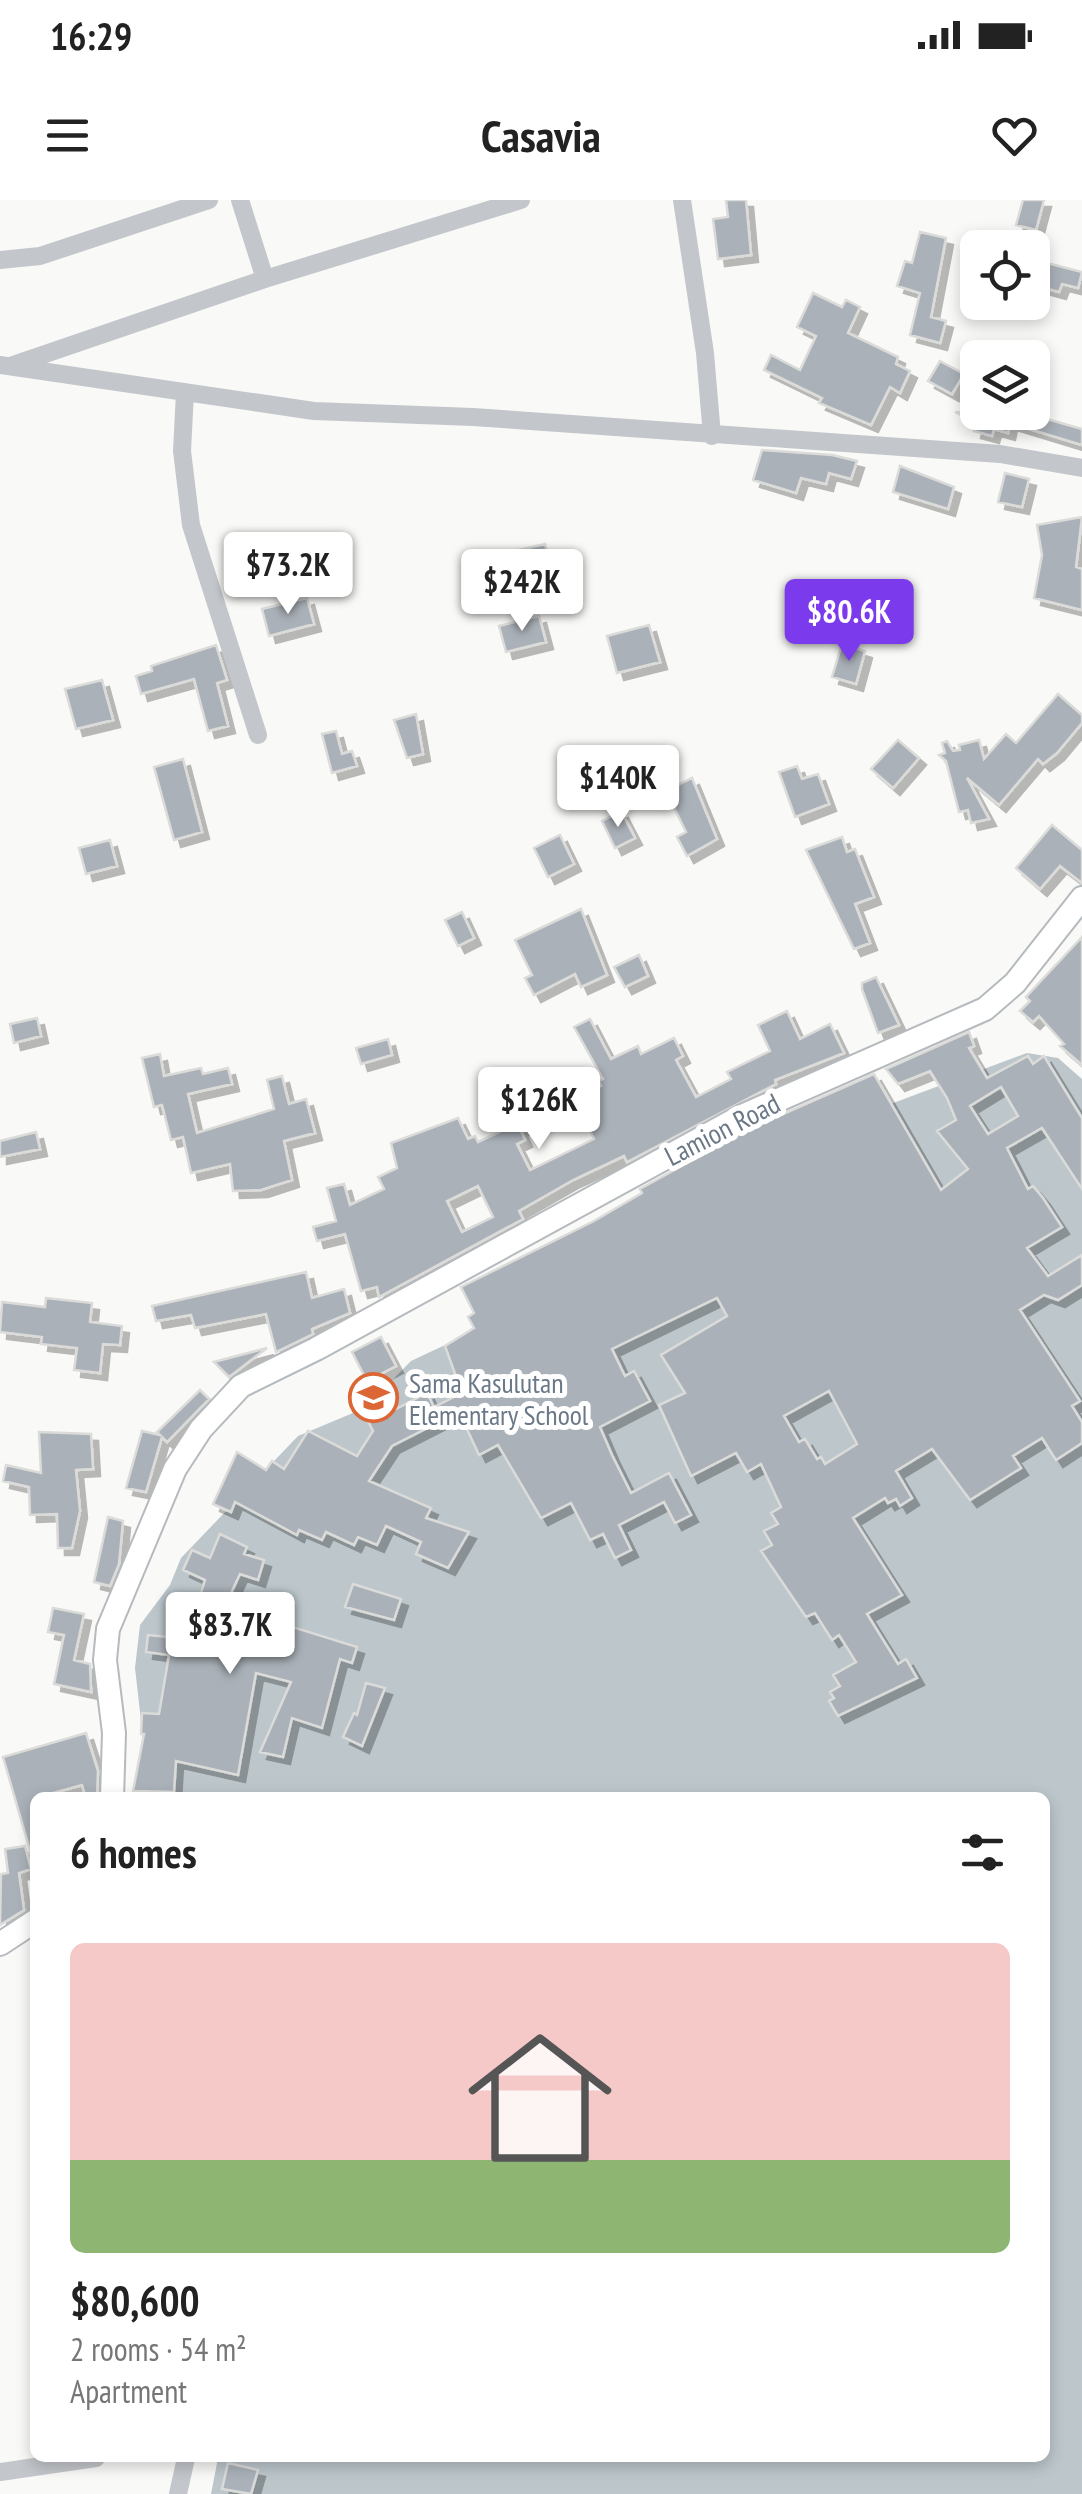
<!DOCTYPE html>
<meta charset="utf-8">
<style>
body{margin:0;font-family:"PT Sans Narrow",sans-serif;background:#f6f6f6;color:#222;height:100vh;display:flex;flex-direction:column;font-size:38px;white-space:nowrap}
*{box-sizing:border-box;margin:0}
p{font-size:32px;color:#767676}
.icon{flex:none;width:55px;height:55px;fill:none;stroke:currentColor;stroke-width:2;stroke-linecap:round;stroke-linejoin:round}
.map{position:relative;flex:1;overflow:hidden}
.drawer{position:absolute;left:30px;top:1592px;width:1020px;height:670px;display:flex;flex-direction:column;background:#fff;border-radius:15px;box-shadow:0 5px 15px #0003}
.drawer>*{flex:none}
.buttons{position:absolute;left:960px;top:30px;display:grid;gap:20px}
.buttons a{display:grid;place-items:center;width:90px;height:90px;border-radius:15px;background:#fff;box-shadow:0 5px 15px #0003;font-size:50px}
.price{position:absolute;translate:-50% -85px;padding:0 22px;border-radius:10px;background:#fff;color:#222;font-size:32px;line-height:65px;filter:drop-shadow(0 2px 5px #0008)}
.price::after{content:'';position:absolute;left:50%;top:60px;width:30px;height:22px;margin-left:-15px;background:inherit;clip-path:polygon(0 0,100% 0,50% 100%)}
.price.on{background:#7c3aed;color:#fff}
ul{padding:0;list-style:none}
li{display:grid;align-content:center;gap:20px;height:530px;padding:0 40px}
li+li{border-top:2px solid #e0e0e0}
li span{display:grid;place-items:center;height:310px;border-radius:15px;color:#555}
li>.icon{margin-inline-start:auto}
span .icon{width:180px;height:180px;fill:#fffc;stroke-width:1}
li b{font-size:42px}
h2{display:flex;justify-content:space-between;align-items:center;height:120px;padding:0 40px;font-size:42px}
.status{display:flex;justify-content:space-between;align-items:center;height:70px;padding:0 50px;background:#fff;direction:ltr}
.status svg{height:28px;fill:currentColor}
header{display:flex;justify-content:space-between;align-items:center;height:130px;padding:0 40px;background:#fff;font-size:45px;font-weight:600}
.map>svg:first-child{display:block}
.water{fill:#bcc6cb}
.building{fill:#aab1b8;stroke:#dbdbd9;stroke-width:2.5;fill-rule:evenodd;filter:url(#shadow)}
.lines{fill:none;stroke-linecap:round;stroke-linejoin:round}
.secondary-casing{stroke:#b5babf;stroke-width:26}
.street{stroke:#c3c6ca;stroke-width:18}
.secondary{stroke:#fff;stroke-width:22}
.labels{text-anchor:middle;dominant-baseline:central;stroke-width:10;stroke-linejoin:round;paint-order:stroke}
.street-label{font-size:28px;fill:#6a7887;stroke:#fff}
.poi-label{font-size:28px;fill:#6a7887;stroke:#fff;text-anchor:start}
</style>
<div class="status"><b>16:29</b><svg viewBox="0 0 49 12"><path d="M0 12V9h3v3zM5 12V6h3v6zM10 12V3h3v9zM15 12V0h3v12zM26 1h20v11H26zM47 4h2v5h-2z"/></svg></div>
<header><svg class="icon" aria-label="menu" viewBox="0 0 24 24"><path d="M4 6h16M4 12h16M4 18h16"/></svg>Casavia<svg class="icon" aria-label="heart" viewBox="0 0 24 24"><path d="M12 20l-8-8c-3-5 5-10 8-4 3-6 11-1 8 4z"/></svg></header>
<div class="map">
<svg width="1082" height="2294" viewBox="0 0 1082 2294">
<defs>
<filter id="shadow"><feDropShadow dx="7" dy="7" stdDeviation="0" flood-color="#0004"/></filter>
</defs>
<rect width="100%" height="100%" fill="#f9f9f7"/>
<path class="water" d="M1027 853 1058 858 1082 879V2294H211L218 2258H1045V1598L142 1597 146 1565 135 1468 140 1425 170 1385 181 1358 298 1236 365 1208 411 1161 462 1137 546 1073 872 911Z"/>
<path class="building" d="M726 0H746L751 55 718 59 713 19 728 17Z
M1023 0H1044L1036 30 1016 25Z
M920 32 946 38 931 117 946 121 940 143 910 135 920 93 897 86 905 61 912 63Z
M1047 63 1082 72 1078 88 1062 84 1059 92 1041 87Z
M813 93 842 107 846 100 860 107 848 133 898 157 896 164 910 171 900 193 890 187 871 225 819 203 822 198 764 170 771 155 800 170 816 136 797 127Z
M940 161 964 174 952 194 928 181Z
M955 212 1010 216 1012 212H1041L1040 217 1082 229V245L1010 223 1008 233 994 229 992 236 974 231 976 223Z
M762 250 832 255 857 261 851 279 829 273 826 284 801 278 796 293 753 280Z
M900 266 954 287 948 309 893 292Z
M1005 273 1029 279 1022 307 998 302Z
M1082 317 1076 367 1082 369V410L1034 398 1042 355 1037 325Z
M545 344 552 369 516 379 518 388 498 394 491 369 522 360 519 350Z
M307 398 314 424 269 436 262 409Z
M799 399 848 412 842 431 795 413Z
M539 416 546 442 506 452 499 426Z
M649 425 660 462 617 473 607 436Z
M842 444 865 451 856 484 832 477Z
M216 445 227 480 217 483 228 526 208 531 194 479 141 494 136 476 152 471 151 466Z
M102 480 113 520 76 529 65 489Z
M1058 494 1082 515V523L1057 553 1043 564 1038 559 999 605 967 578 989 619 971 623 968 610 959 612 946 561 939 555 945 553 942 543 947 541 953 551 960 550 959 545 979 540 984 559 1006 534 1016 543Z
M416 514 423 554 407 558 394 520Z
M336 531 342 554 352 551 357 566 332 573 322 534Z
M898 540 919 558 893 588 871 569Z
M183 559 202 632 174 640 154 567Z
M797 566 802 579 818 574 829 604 795 617 779 572Z
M692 578 717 639 687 656 677 637 686 632 666 591Z
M621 611 635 638 615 648 602 621Z
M1052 625 1082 650V683L1060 666 1040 689 1016 668Z
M560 635 574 664 548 677 534 648Z
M842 637 847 652 855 649 874 697 855 704 870 743 854 749 806 650Z
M110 640 117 666 86 674 79 648Z
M581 709 607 775 581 787 575 774 534 795 525 778 532 775 515 740Z
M462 712 474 738 458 746 445 720Z
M1082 737V865L1060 846 1064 844 1039 816 1033 822 1020 811 1030 801 1026 797Z
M639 755 648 776 625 787 614 767Z
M876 777 899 825 878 833 862 789V783Z
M787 811 800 839 830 824 844 853 775 880 776 884 627 962 624 956 573 980 519 1011 523 1019 379 1097 377 1087 361 1091 345 1034 317 1041 313 1027 336 1021 327 988 344 984 350 1005 384 989 378 977 397 968 391 943 458 918 468 939 475 936 478 942 506 929 482 881 506 870 524 908 538 900 546 916 520 929 525 940 517 944 530 970 594 939 574 899 601 886 599 881 603 879 574 827 590 819 611 859 638 846 641 854 674 838 683 856 676 860 696 897 731 879 727 872 770 851 758 825ZM478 986 493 1017 462 1032 447 1001Z
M37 818 41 836 14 843 10 824Z
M969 832 974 846 969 848 987 878 1028 856 1033 864 1044 856 1082 918V989L1042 928 1007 948 1028 989 1033 986 1043 998 1062 1027 1027 1048 1048 1076 1082 1055V1085L1058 1100 1044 1095 1020 1110 1080 1201 1072 1206 1082 1222V1243L1056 1260 1042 1238 1013 1256 1021 1268 970 1300 932 1249 896 1271 912 1298 900 1306 896 1299 888 1303 885 1298 853 1318 902 1395 867 1414 898 1464 906 1459 917 1478 838 1516 829 1501 834 1498 830 1492 840 1486 833 1475 856 1462 839 1435 832 1440 815 1413 806 1417 761 1351 772 1345 764 1331 778 1324 771 1313 781 1307 761 1264 747 1272 736 1253 691 1276 659 1205 685 1193 661 1155 727 1116 717 1098 612 1149 625 1176 634 1171 650 1201 600 1227 612 1255 631 1293 669 1273 691 1315 675 1323 664 1302 619 1325 631 1350 615 1358 603 1334 590 1340 571 1303 541 1318 498 1245 479 1255 459 1212 392 1246 369 1281 431 1308 426 1318 469 1332 448 1368 416 1354 421 1342 386 1326 377 1345 358 1337 354 1345 326 1332 322 1340 299 1330 297 1335 235 1302 231 1312 213 1304 237 1252 266 1270 272 1261 284 1269 308 1231 357 1256 373 1231 369 1223 427 1193 434 1207 462 1193 445 1146 474 1128 468 1117 474 1113 461 1087 594 1021 642 993 640 989 749 929 874 874 941 990 968 969 937 931 956 920 947 898 930 871 898 884 886 869ZM1001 887 1018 916 988 934 970 906ZM829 1191 857 1244 825 1264 821 1257 817 1259 805 1239 799 1242 784 1216Z
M388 839 392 855 361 864 356 848Z
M160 854 164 876 201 868 203 874 228 868 232 884 188 894 197 933 274 909 267 880 282 876 289 904 306 899 315 933 284 941 292 980 261 990 233 991 230 964 191 973 183 937 171 940 162 905 154 907 142 858Z
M36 932 40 949 0 957V941Z
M306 1072 312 1098 344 1089 350 1113 312 1129 313 1134 276 1152 266 1114 195 1128 191 1115 156 1121 152 1106Z
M46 1098 92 1103 90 1122 122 1126 120 1145 103 1144 100 1173 74 1170 77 1148 41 1144 42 1137 0 1132 2 1102 45 1107Z
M381 1137 396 1166 367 1181 352 1152Z
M267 1148 229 1177 214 1162Z
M200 1190 209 1199 167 1242 162 1237 146 1292 126 1288 142 1231 160 1235 157 1232Z
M39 1232 91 1234 93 1269 76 1270 80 1311 72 1348H58L57 1314 30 1315 29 1287 3 1281 6 1265 41 1273Z
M108 1317 123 1321 119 1364 110 1386 94 1382Z
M220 1334 247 1347 244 1354 264 1360 258 1380 240 1374 225 1406 357 1447 352 1463 340 1459 322 1528 292 1518 283 1557 260 1552 291 1482 256 1473 238 1575 176 1561 174 1592 133 1591 144 1534H141L142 1513 159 1514 169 1455 146 1452 148 1435 187 1439 205 1380 183 1370 192 1350 210 1358Z
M353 1384 401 1399 394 1420 345 1407Z
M53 1408 84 1414 74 1460 90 1464 91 1492 54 1484 64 1435 48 1432Z
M366 1483 385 1488 362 1546 343 1537 354 1513 357 1515Z
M86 1533 98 1571 97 1598H86L82 1585 35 1598V1654H31L3 1557Z
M25 1646 31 1669 19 1673 24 1710 0 1725 1 1674 8 1673 5 1649Z
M228 2263 258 2270 251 2294 222 2289Z"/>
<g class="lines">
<defs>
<path id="secondary" d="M112 1598 114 1533 105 1460 108 1429 175 1269 201 1229 241 1186 316 1149 742 916 985 809 1015 783 1082 698
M0 1744 35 1721"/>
</defs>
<use href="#secondary" class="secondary-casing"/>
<path class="street" d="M240 0 265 79
M682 0 705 153 712 236
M0 60 40 56 209 0
M0 165 314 211 473 217 1000 254 1082 268
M13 165 265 79 521 0
M185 192 182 251 191 325 258 535
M0 2272 96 2258
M178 2294 186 2258"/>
<use href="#secondary" class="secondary"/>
</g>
<defs>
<symbol id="school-ring" viewBox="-11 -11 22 22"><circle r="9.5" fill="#fff" stroke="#dc6635" stroke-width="1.5"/><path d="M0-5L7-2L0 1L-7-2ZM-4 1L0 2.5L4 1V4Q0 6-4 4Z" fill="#dc6635"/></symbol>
</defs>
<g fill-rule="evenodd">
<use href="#school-ring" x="346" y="1170" width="55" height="55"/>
</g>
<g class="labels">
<g class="street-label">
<text transform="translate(722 929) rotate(-27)">Lamion Road</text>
</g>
<g class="poi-label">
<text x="409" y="1182">Sama Kasulutan<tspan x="409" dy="32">Elementary School</tspan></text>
</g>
</g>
</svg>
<div class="buttons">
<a><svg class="icon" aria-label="locate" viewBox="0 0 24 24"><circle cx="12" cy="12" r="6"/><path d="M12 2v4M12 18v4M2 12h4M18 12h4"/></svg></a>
<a><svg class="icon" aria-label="layers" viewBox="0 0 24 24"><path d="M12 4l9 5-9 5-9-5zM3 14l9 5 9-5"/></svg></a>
</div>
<b class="price" style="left:288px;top:417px">$73.2K</b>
<b class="price" style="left:522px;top:434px">$242K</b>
<b class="price on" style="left:849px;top:464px">$80.6K</b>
<b class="price" style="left:618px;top:630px">$140K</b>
<b class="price" style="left:539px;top:952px">$126K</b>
<b class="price" style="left:230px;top:1477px">$83.7K</b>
<section class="drawer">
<h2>6 homes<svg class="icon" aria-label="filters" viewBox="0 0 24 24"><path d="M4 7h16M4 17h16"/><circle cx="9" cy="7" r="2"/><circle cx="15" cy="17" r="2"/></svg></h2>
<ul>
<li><span style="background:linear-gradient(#f6c9c9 70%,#8fb573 0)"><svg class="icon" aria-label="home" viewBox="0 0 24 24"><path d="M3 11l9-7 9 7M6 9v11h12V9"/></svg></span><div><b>$80,600</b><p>2 rooms · 54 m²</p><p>Apartment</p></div></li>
</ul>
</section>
</div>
